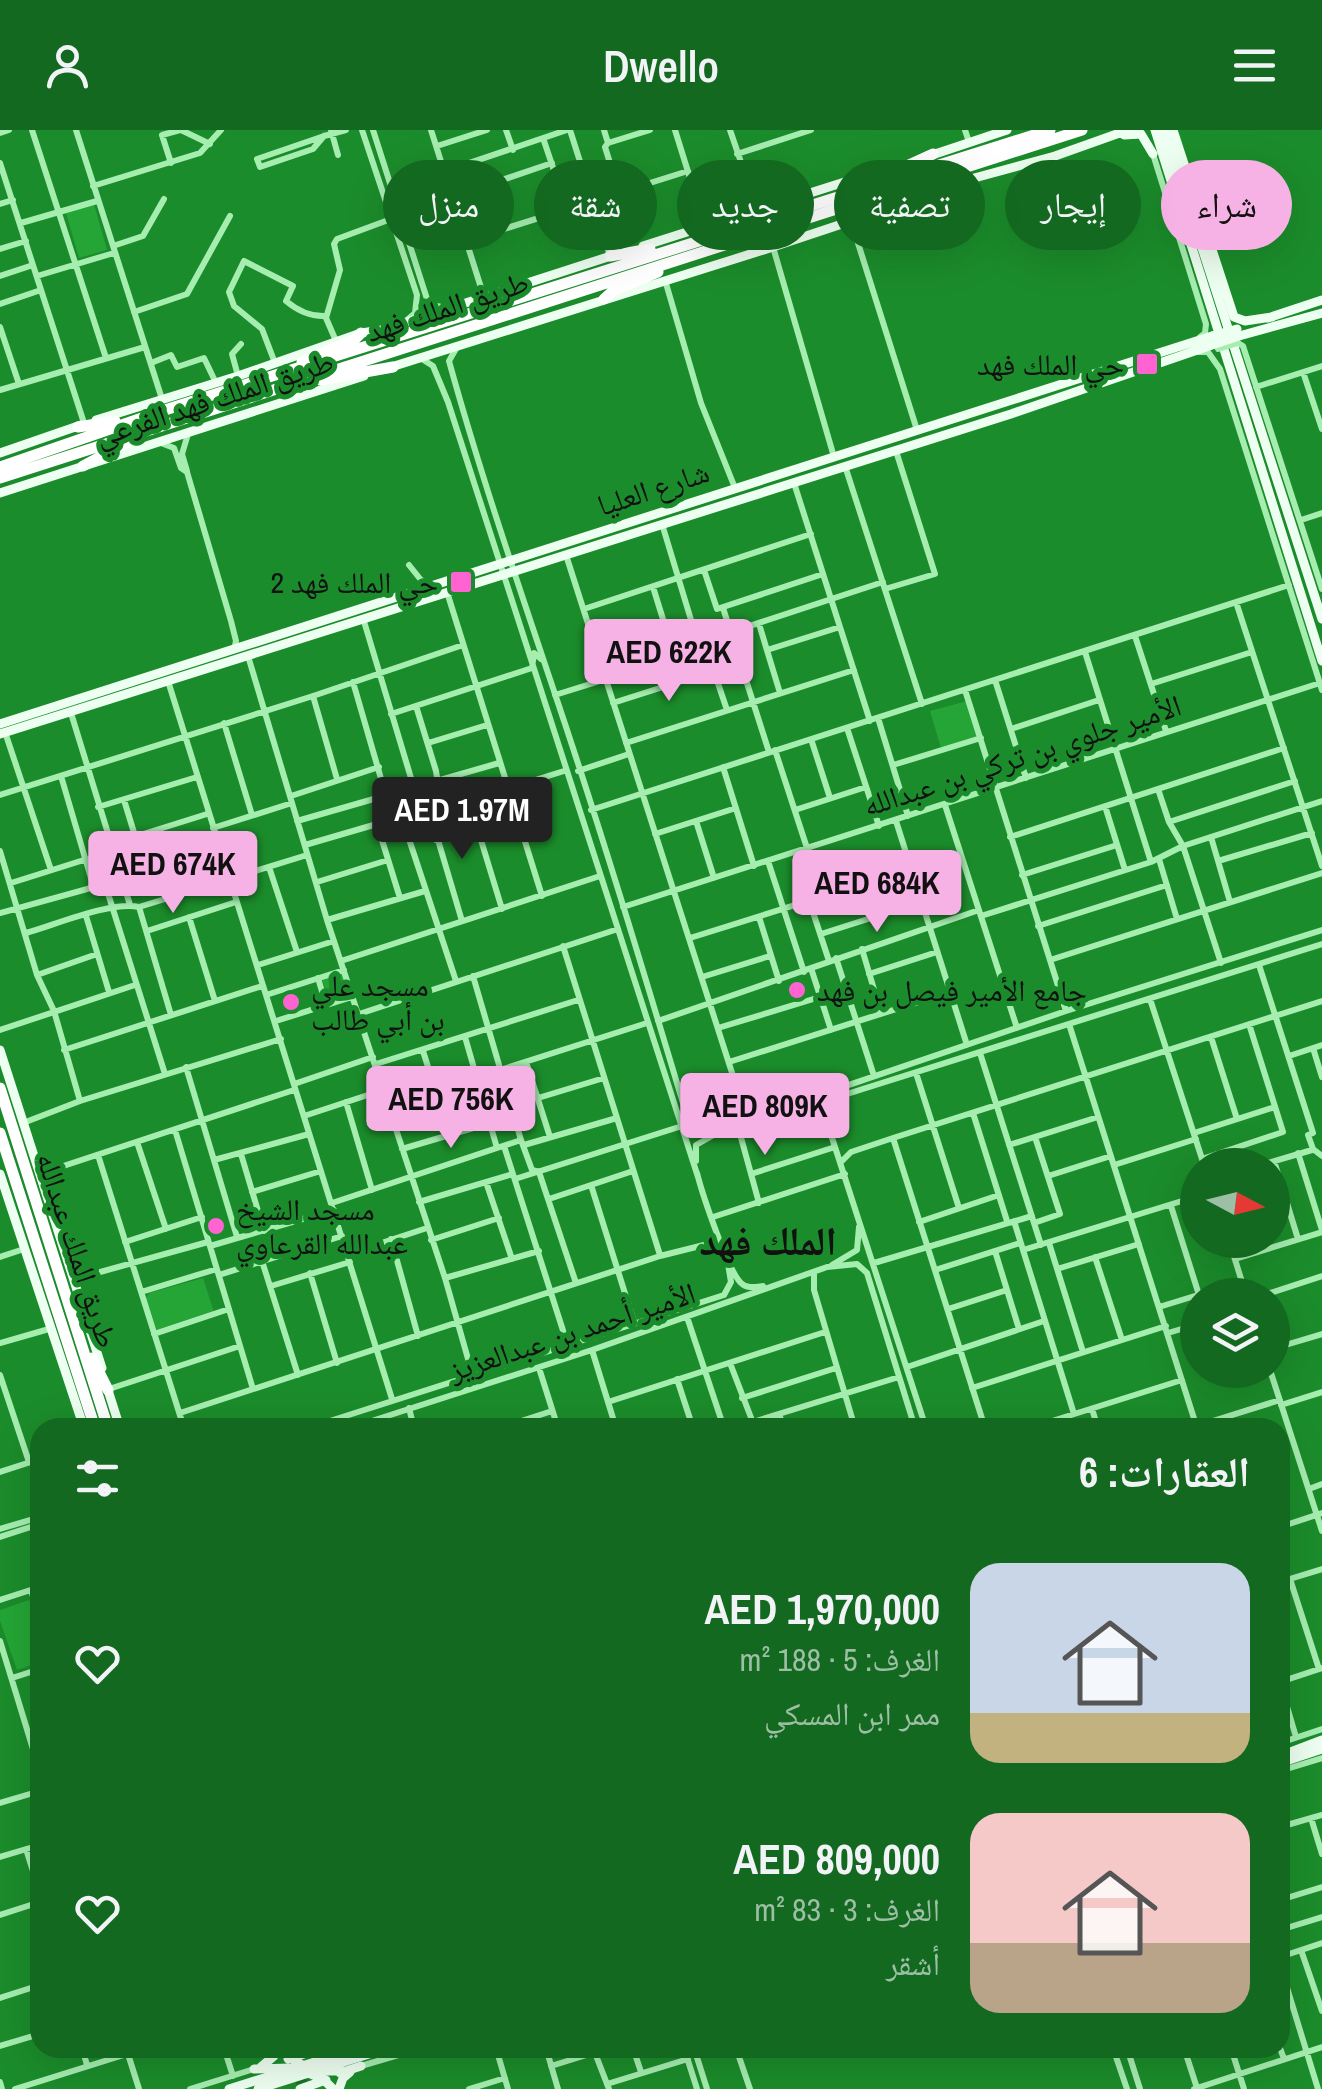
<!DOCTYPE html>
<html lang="ar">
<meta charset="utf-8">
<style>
body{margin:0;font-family:"Archivo Narrow","Noto Naskh Arabic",sans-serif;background:#21712d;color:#f1f3f6;direction:rtl;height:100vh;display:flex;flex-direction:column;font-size:38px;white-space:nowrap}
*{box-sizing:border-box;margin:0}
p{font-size:32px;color:#9dbfa5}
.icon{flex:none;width:55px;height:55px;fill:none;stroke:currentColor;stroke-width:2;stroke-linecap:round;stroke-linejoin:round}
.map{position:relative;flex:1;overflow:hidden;direction:ltr}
.panel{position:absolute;left:30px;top:1288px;width:1260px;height:640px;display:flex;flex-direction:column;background:#146920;border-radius:30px;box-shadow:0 10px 40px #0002;direction:rtl}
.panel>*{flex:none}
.hud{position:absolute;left:30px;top:30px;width:1262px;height:90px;direction:rtl;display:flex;gap:20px}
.needle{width:65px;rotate:97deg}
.tools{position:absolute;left:1180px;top:1018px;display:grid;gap:20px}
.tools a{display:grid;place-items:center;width:110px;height:110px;border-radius:50%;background:#146920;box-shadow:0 10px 40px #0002;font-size:50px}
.price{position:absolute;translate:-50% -85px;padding:0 22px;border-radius:10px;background:#f7b2e5;color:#111;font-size:32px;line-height:65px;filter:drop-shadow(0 2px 5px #0008)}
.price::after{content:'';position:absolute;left:50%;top:60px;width:30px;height:22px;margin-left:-15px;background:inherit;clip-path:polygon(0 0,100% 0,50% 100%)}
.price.current{background:#222;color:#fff}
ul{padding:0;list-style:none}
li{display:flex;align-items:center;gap:30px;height:250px;padding:0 40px}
li span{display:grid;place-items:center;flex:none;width:280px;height:200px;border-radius:30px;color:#555}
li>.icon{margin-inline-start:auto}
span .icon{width:120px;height:120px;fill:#fffc;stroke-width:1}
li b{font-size:42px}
h2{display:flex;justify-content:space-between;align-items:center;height:120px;padding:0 40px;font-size:42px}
.tag{padding:0 35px;border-radius:45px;background:#146920;box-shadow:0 10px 40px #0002;font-size:35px;line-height:90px}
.tag.current{background:#f7b2e5;color:#111}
header{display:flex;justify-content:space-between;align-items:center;height:130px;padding:0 40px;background:#146920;font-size:45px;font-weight:600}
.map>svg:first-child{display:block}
.green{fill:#24a535}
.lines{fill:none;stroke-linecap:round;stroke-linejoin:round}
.highway-tunnel{stroke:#197326;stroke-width:11;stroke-dasharray:11 5.5;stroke-linecap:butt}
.minor{stroke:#a6edb0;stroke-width:6}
.major{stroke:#edfff0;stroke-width:9}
.highway{stroke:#fff;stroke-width:11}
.minor-bridge{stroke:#a6edb0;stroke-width:6}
.major-bridge{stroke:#edfff0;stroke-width:9}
.poi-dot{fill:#ff63d1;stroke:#1b8c2b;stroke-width:4}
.labels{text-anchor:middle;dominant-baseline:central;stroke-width:10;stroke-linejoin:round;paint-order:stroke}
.street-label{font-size:30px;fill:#111;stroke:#1b8c2b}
.poi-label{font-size:30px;fill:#111;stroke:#1b8c2b;text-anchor:start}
.district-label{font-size:40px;font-weight:bold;fill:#111;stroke:#1b8c2b}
</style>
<header><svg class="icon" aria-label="menu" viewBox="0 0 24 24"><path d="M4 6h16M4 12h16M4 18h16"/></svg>Dwello<svg class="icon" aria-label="person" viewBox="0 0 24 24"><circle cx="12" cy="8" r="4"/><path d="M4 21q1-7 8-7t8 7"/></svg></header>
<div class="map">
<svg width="1322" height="1959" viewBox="0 0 1322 1959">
<rect width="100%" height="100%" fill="#1b8c2b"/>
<path class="green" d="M94 74 107 120 79 128 66 83Z
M967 571 979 606 941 618 930 581Z
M342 842 349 863 329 872 322 849Z
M203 1148 214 1182 157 1201 146 1168 149 1163Z
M29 1470 40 1501V1532L17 1540 0 1491V1480Z"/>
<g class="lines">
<path class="highway-tunnel" d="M290 1918 304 1959"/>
<path class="minor" d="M32 0 106 228
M76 0 162 269
M181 0 210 14
M331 0 338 25
M362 0 417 165 415 183 407 190
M373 0 427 169 433 175 445 178
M431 0 484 167
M506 0 513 20
M570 0 610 126
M604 0 608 13 605 17 619 62
M675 0 705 96
M730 0 757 79
M965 0 969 12
M0 3 9 0
M324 6 313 19 260 37 257 29 324 6 346 0
M543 8 567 79
M608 13 650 0
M437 16 487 0
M737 24 811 0
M1153 24 1206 194 1205 203 1200 207
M0 33 84 293
M171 33 162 5 180 0
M93 56 200 23 221 0
M392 59 567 0
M452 67 552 33
M0 74 13 70
M851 91 917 300
M21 93 97 71
M466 111 688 41
M113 116 143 106 164 69
M773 117 834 327
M0 119 26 111
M0 146 33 135
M37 146 114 123
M665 150 701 273 735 358
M0 174 41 160
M134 182 187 164 230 86
M0 197 19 254
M336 211 326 188 340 140 334 114 337 109 391 89
M1238 213 1243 216 1322 459
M457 217 449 231C480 343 518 454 555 564 603 706 646 850 689 993 701 1006 722 996 737 993L1066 881 1322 800
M1198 222H1208L1220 239 1322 560
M422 229 433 236 448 272 698 1047
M151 233 171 225 177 237 204 228 216 253
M275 233 262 199 234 176 229 162 244 131 293 156 286 171C298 181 310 187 326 186
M1303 242 1322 299
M238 246 232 224 241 214
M1256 257 1322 236
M0 260 145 217
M161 313 174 318 181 338 187 342 231 491 236 511 234 520
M845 336 922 574
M187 341 182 324 188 304
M794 353 870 591
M1301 390 1322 383
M662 394 698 513 883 452
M566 425 742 974 740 990
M409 435 421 450 432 455
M704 440 717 479 823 444
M653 457 675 528
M885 459 935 444 896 321
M447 462 542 766
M1236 472 1322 736
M723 478 769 622
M584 479 811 404
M363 488 414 658
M759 494 780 563
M1135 506 1166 601
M705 515 727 580
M767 520 840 497
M1085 522 1151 732
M596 524 666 501
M248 526 327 790 445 1148 472 1243
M995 550 1026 648
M168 551 392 1269
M353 552 393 690
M1151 554 1252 522
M965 560 1066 881
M555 565 706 518
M313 566 337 649
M613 573 713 541
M416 576 436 641 442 679
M71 583 130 775
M391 584 532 538 534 523 541 529
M878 588 908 686
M224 593 252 685
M847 598 879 696
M1011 599 1099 570
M5 602 51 740
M811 609 830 668
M428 613 487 595
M626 613 854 540
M775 620 807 718
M893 635 981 608
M723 637 754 736
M578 641 629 624
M61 646 93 755
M1158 659 1169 692 1183 716 1221 833
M0 665 313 566 463 515
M291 666 379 637
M124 670 147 745
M945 675 1017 898
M1105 676 1125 740
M98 677 197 647
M591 680 1289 455
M795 680 866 657
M430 683 462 791
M402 688 456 851
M297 691 499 633
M696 691 714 748
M896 691 967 915
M1169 692 1295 651
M377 694 400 768
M477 697 502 779
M213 698 292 673
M655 704 736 678
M137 706 207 684
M1010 707 1284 618
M1211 707 1230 772
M436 710 515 685
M305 715 377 694 430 683 564 641
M0 721 37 845 54 881 80 971
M1159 729 1177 789
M768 731 804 842
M1218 731 1312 703
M269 737 297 822
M1022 745 1117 715
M317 752 388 730
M11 753 87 729
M105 754 165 944
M809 770 829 831
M139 777 171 885
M623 777 1320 553
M0 783 221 722
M86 786 109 862
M981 786 1151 732 1183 716 1322 671
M189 787 215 871
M759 787 779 851
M327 790 425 761
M1038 796 1167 755
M147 801 236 772
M26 803C55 795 111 771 139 777L307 725
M821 804 921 772
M690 808 910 739
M563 816 660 1125
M862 819 881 883
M836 828 874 946
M1050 830 1322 743
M341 831 600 746
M258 835 334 811
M1259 835 1313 1003 1308 1005 1313 1019 1322 1026
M811 838 831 900
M869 844 937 822
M37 845 97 824
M473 846 521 1010
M702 847 770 826
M318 848 326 875
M266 865 344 840
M1150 869 1204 1035
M359 884 618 799
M276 891 352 867
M658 891 979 780
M1069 894 1197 1298
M718 898 820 867
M0 900 135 855
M465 907 497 1018
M1211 907 1237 989
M1313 918 1322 947
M64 920 262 856
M423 921 449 1003
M980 923 1041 1115
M1289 926 1322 915
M526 932 550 1007
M729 932 950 862
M376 934 578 870
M186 937 237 1107
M500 940 647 893
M916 943 959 1078
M294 954 373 927
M538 968 604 948
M346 972 372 1060
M788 977H811L826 1002
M973 983 1007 1091
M304 986 383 960
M23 993 80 971 281 909
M737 993 759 1073
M175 1000 253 1259
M1194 1003 1275 977
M893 1008 985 1298
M137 1012 166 1099
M524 1015 617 988
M1009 1015 1098 987
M504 1016 567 1213
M402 1019 490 993
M1298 1023 1322 1100
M241 1024 264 1101
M98 1025 184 1298
M1202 1029 1283 1002 1249 894
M214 1030 309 1004
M696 1031V1015L728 997
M1274 1031 1298 1109
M841 1032 851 1022 893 1008 1322 871
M1114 1035 1196 1009
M1261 1035 1312 1020
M697 1043C702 1063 728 1141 741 1153 747 1159 755 1157 763 1156
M39 1044 294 960
M751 1044 835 1017
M1048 1046 1111 1026
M515 1049 682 996
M486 1052 512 1129
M591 1055 634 1192
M252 1062 321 1041
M549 1069 633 1041
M419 1072 513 1044
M332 1073 521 1010 532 1040 539 1042 576 1153
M1171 1076 1199 1165
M713 1087 845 1044
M1014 1091 1074 1284
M919 1092 999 1065
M1034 1093 1060 1084 1035 1007
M391 1109 418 1206
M431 1110 499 1088
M1229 1110 1246 1165
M125 1112 202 1087
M1049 1113 1083 1222
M210 1116 334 1080
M1023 1120 1198 1066
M995 1121 1019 1199
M348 1124 427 1098
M0 1127 24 1119
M1095 1127 1122 1210
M1235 1129 1322 1102
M262 1131 298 1245
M874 1133 1032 1086
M832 1135 857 1120 859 1097
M1057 1139 1139 1114
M935 1140 1020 1113
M310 1143 337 1233
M814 1143V1160L855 1298
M219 1145 342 1106
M445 1148 539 1121
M75 1149 208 1112
M271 1156 350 1132
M141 1162 217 1139
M1199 1165 1242 1152
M1264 1165 1322 1146
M1159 1177 1198 1165
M948 1179 1007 1160
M687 1187 724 1298
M1168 1203 1198 1194
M154 1204 229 1179
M0 1213 49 1199
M1272 1219 1322 1204
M592 1220 616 1298
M730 1233 755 1298
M907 1237 1044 1191
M539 1238 558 1298
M1270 1240 1322 1401
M0 1245 29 1332
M677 1249 693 1298
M972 1258 1166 1196
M109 1259 240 1216
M742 1268 836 1238
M608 1272 825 1202
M1281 1275 1322 1262
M409 1278 414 1298
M1092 1279 1098 1298
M180 1283 660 1126 720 1111
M779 1284 784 1298
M1197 1296 1280 1270
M308 1298 724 1165 731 1152 727 1128
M350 1298 592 1220 827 1137 857 1134 867 1143 915 1298
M500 1298 552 1281
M668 1298 690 1290
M747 1298 753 1292 899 1247
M825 1298 852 1289
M926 1298 823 980 828 970 1322 814
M1030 1298 1182 1250
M0 1342 40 1329
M1309 1359 1322 1354
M1280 1397 1322 1383
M0 1399 40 1387
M0 1407 40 1394
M1290 1449 1319 1539
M1280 1452 1322 1439
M31 1460 40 1489
M0 1470 40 1457
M0 1511 40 1642
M12 1548 40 1539
M1280 1552 1322 1538
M1280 1553 1296 1607
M1280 1613 1322 1599
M1280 1641 1322 1628
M0 1673 40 1661
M1311 1688 1322 1724
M1280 1697 1322 1685
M26 1719 40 1763
M0 1727 40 1715
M1280 1746 1287 1768
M1280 1770 1322 1757
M0 1785 40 1772
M1280 1800 1322 1787
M1301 1820 1322 1881
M1280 1827 1322 1813
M1280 1835 1318 1959
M0 1868 40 1855
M0 1916 40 1904
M82 1918 87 1935
M224 1918 233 1946
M496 1918 508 1959
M546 1918 558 1959
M633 1918 641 1942
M684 1918 697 1959
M694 1918 707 1959
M736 1918 750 1959
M1113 1918 1127 1959
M1127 1918 1140 1959
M1184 1918 1197 1958
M1231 1918 1244 1959
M1280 1918 1284 1929
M595 1923 609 1959
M128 1924 139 1959
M361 1936 422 1918
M551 1936 609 1918
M0 1952 2 1959
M607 1954 688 1929
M15 1959 146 1918
M190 1959 254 1939
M469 1959 505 1948
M1194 1959 1322 1917"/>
<path class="major" d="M1155 0 1322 531
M1164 0 1322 489
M1173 0 1234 187 1245 191 1272 187
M1124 5 1141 4 1153 24
M929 26 1007 0
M643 116 895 36
M1268 188 1322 170
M1239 206 1322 183
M388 238 773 117 917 69 945 56 1055 26 1128 0
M96 290 238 246 361 203 382 200 614 125
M0 323 81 295
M0 363 364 246
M0 594 1212 206
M0 604 1011 284 1215 214
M0 920 102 1238
M0 1044 84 1298
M107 1257 120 1298
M1280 1626 1322 1610
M1280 1633 1322 1619
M282 1918 291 1928 307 1938
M288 1929 323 1918
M316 1930 335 1918
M261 1937 274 1926 276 1918
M254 1939 291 1938
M322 1941H344
M306 1942 324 1950 333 1959
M340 1943 361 1936
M300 1959 326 1950
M339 1959 343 1948 350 1942"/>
<path class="highway" d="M887 45 933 24
M897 66 945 56
M610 126 650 119
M604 169 613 161 658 142
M302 232 355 209 361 203
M320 250 393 237
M78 297 115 291
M83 336 132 310
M0 337 168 279 1050 0
M0 348 1082 0
M0 958 108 1298
M0 1003 95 1298
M92 1228 108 1260"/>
<path class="minor-bridge" d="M1218 219 1238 213"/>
<path class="major-bridge" d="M1212 206 1237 199
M1215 214 1239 206
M229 1959 359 1918
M258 1959 388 1918"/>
</g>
<g class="poi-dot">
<rect x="1135" y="222" width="24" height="24" rx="5"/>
<rect x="449" y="440" width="24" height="24" rx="5"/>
<circle cx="797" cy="860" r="10"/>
<circle cx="291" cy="872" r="10"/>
<circle cx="216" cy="1096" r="10"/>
</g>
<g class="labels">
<g class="street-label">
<text transform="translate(447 176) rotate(-18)">طريق الملك فهد</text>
<text transform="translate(214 268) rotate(-18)">طريق الملك فهد الفرعي</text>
<text transform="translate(653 358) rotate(-18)">شارع العليا</text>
<text transform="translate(1022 625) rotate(-18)">الأمير جلوي بن تركي بن عبدالله</text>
<text transform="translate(78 1120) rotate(72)">طريق الملك عبدالله</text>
<text transform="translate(572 1201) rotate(-18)">الأمير أحمد بن عبدالعزيز</text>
</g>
<g class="poi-label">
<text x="1124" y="234" text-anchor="end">حي الملك فهد</text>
<text x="438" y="452" text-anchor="end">حي الملك فهد 2</text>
<text x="311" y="855">مسجد علي<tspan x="311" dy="34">بن أبي طالب</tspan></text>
<text x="817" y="860">جامع الأمير فيصل بن فهد</text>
<text x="236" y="1079">مسجد الشيخ<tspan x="236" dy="34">عبدالله القرعاوي</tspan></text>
</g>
<g class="district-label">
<text x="768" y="1110">الملك فهد</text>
</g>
</g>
</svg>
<div class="tools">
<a><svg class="needle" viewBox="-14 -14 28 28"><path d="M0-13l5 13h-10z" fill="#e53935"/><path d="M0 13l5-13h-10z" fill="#9dbfa5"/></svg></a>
<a><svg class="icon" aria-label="layers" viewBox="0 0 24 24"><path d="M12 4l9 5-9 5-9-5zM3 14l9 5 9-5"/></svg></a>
</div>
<b class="price" style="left:669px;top:574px">AED 622K</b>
<b class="price current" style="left:462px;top:732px">AED 1.97M</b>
<b class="price" style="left:173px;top:786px">AED 674K</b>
<b class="price" style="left:877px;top:805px">AED 684K</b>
<b class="price" style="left:451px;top:1021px">AED 756K</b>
<b class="price" style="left:765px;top:1028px">AED 809K</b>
<div class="hud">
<a class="tag current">شراء</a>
<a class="tag">إيجار</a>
<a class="tag">تصفية</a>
<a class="tag">جديد</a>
<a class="tag">شقة</a>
<a class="tag">منزل</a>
</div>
<section class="panel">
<h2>العقارات: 6<svg class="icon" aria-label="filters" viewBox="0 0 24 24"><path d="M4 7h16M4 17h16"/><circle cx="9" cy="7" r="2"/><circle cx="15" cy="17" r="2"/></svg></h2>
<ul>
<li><span style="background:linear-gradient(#c9d6e8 75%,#c2b280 0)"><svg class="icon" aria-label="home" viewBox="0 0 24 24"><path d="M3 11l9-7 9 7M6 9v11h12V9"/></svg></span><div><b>AED 1,970,000</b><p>الغرف: 5 · 188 m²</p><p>ممر ابن المسكي</p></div><svg class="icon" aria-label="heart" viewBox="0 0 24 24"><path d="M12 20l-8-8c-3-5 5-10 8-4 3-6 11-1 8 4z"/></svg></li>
<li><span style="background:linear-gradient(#f6c9c9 65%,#b9a48a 0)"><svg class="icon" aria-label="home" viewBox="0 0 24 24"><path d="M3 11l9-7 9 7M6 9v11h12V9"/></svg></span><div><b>AED 809,000</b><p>الغرف: 3 · 83 m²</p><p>أشقر</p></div><svg class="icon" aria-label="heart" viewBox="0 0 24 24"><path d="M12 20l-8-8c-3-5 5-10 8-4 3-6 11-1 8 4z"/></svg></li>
</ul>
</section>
</div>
